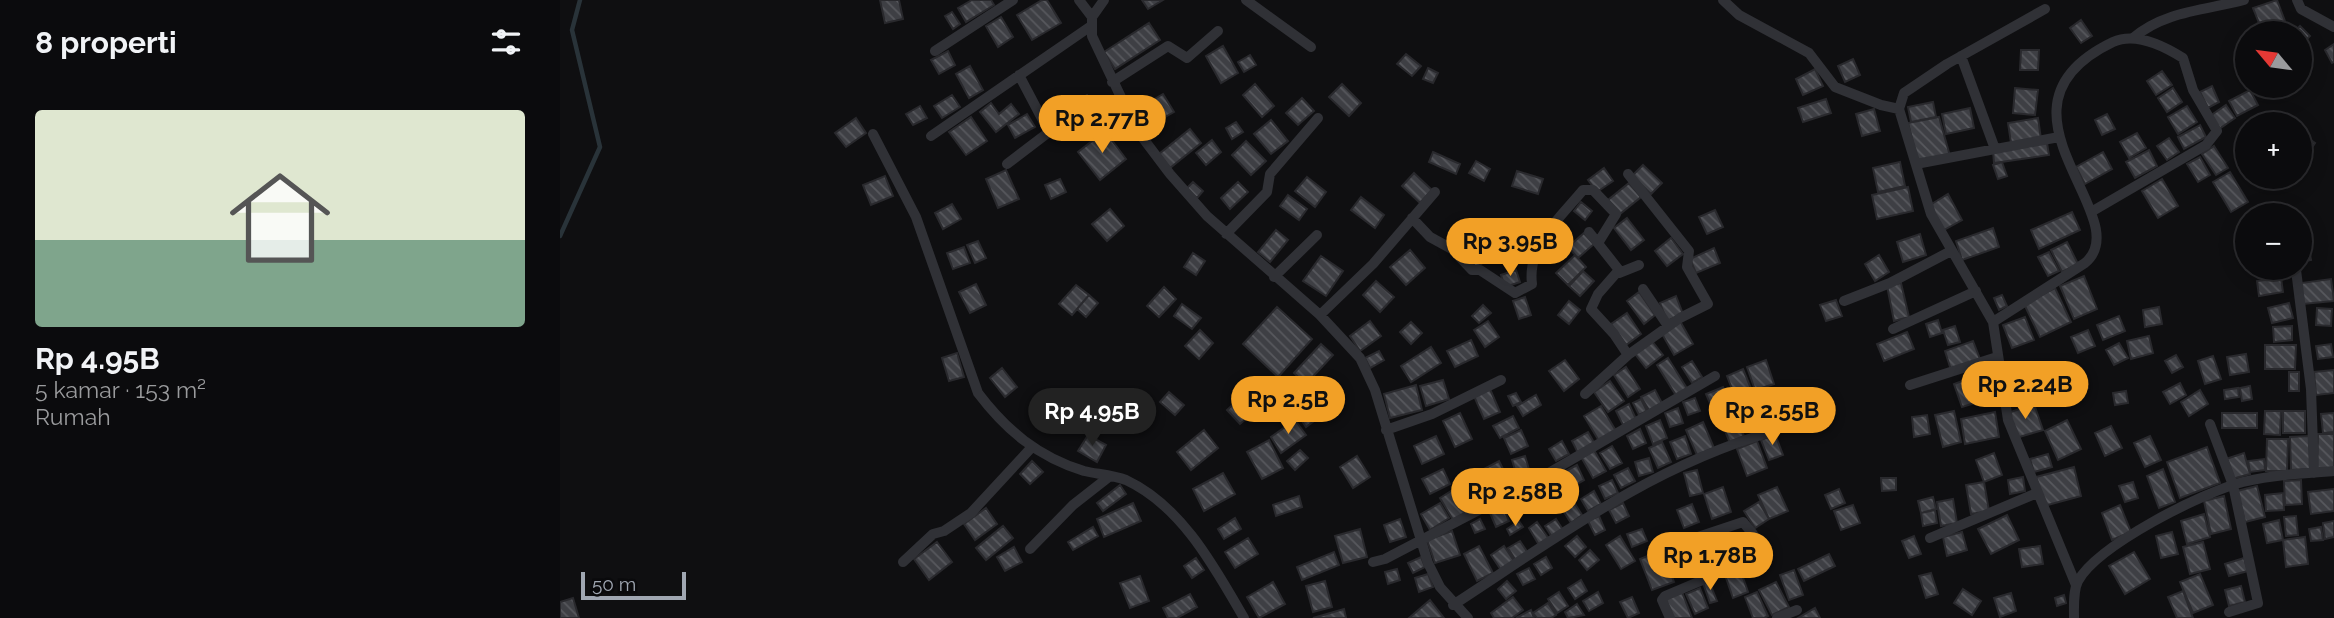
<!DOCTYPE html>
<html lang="id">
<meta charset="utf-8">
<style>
body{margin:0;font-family:Raleway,sans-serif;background:#141416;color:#f1f3f6;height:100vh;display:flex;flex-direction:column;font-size:26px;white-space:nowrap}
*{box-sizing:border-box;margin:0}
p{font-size:23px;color:#9a9b9d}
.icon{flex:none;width:38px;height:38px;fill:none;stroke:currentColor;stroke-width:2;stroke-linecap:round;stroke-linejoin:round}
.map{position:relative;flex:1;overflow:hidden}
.side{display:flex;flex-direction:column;background:#0b0b0d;width:560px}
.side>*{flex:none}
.needle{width:46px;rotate:299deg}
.tools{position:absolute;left:1675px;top:21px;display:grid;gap:14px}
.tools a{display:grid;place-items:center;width:77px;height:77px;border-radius:50%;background:#0b0b0d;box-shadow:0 4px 18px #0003,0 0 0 2px #2b2b2e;font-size:35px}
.scale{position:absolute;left:21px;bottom:18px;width:105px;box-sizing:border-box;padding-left:7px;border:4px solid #a0a7b2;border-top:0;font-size:19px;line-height:24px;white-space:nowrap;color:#a0a7b2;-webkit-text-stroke:5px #0a0a0c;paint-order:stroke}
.price{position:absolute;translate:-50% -60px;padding:0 16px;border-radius:24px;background:#f2a026;color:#111;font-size:23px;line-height:46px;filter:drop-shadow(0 2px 4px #0008)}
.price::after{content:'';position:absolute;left:50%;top:42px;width:21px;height:16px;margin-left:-10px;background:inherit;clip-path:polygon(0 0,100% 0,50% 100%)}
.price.selected{background:#222;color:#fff}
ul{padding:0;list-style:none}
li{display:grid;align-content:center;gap:14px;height:371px;padding:0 35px}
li+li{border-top:2px solid #2b2b2e}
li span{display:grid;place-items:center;height:217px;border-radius:7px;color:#555}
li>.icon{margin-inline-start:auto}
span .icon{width:126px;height:126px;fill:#fffc;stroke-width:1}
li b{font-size:30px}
h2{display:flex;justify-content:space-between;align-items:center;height:84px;padding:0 35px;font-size:30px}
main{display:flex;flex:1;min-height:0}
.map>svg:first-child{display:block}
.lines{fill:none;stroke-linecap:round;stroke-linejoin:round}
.stream{stroke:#293339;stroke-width:4.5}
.building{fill:url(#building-back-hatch);stroke:#29292d;stroke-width:2}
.minor{stroke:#303136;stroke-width:10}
</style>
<main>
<section class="side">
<h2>8 properti<svg class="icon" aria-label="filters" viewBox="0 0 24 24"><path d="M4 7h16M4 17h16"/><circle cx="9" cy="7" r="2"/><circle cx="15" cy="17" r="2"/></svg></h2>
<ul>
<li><span style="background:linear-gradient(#dfe7d0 60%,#7fa58c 0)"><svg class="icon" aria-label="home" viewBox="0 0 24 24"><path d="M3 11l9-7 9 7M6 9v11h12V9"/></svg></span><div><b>Rp 4.95B</b><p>5 kamar · 153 m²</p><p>Rumah</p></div></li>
</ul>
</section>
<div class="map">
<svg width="1774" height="618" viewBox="0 0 1774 618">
<defs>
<pattern id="building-back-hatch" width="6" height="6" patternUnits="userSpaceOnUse" patternTransform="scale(1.75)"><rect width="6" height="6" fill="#3e3f44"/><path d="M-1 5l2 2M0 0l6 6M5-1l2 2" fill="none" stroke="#57585d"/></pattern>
</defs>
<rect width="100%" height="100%" fill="#0f0f11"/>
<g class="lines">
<path class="stream" d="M0 236 40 147 12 30 20 0"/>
</g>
<path class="building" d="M320 0H339L343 19 325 23Z
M412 0H431L434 5 406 22 398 8Z
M482 0H487L501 23 472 40 457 15Z
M582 0H603L588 9Z
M1717 0 1726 24 1703 33 1693 8Z
M392 12 400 24 393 29 385 16Z
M441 17 453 37 438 47 426 26Z
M1521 20 1532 36 1521 43 1510 28Z
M589 23 600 40 555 69 544 52Z
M1740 26 1750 36 1740 46V33H1733Z
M1774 44V62L1772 63 1765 50Z
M663 46 678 73 661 83 646 56Z
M1461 50H1479L1478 70H1460Z
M388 51 395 65 379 74 371 60Z
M846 54 861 66 852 76 837 64Z
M690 55 696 65 684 72 678 62Z
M1293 59 1300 75 1285 82 1278 66Z
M410 66 423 90 409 98 396 74Z
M868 68 878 73 873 83 863 79Z
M1255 69 1263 86 1243 95 1236 79Z
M1602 71 1612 85 1596 95 1587 81Z
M695 84 714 106 702 117 683 95Z
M782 84 801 103 789 116 769 97Z
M1652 86 1659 102 1648 108 1640 92Z
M1455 88 1478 90 1475 115 1453 113Z
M1613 88 1622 102 1607 112 1598 98Z
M1690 90 1698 105 1677 116 1669 101Z
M603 94 614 112 591 125 581 107Z
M392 95 400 107 382 118 374 106Z
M527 95 540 116 515 131 502 110Z
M742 98 754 111 738 125 726 113Z
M1266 99 1271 113 1243 122 1238 108Z
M1373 102 1376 117 1351 122 1348 107Z
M431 103 439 114 451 104 459 114 436 132 420 112Z
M1666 105 1675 118 1659 129 1650 116Z
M360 106 367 118 353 125 346 114Z
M1627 106 1637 122 1618 134 1608 117Z
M1410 108 1414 128 1386 134 1382 114Z
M1314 109 1320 131 1302 136 1296 114Z
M467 114 475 127 455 138 448 125Z
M1547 114 1555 129 1542 135 1535 120Z
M411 117 427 141 406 155 389 132Z
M1379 117 1390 156 1358 163 1348 123Z
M296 118 306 133 286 147 275 133Z
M1478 118 1481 139 1451 143 1448 123Z
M711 120 728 141 711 154 694 134Z
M676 122 683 132 672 139 666 128Z
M1640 125 1646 137 1624 149 1618 137Z
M630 129 641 143 610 168 599 154Z
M545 131 566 159 540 180 518 152Z
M1577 133 1586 148 1569 158 1560 142Z
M1741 133 1755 143 1740 166V135Z
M1609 138 1619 152 1607 160 1597 146Z
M652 140 661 152 646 165 636 153Z
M686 141 706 161 691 175 672 155Z
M1487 143 1489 155 1434 163 1433 151Z
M1654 146 1668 168 1656 175 1642 154Z
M1589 150 1597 166 1575 178 1566 162Z
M873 152 900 164 896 174 869 162Z
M1543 152 1552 169 1525 184 1516 167Z
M1640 157 1650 175 1638 182 1627 164Z
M916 161 930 169 924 181 909 173Z
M1340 162 1345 186 1318 192 1313 168Z
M1442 162 1447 176 1438 179 1433 165Z
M1083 165 1102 183 1091 194 1072 176Z
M1044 168 1053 181 1037 192 1028 180Z
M446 170 459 199 438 208 426 179Z
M957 171 983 179 978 194 952 186Z
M1670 172 1688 202 1671 212 1653 182Z
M854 173 872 190 860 203 842 186Z
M325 176 333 196 311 205 303 185Z
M747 177 766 192 755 207 735 191Z
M500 179 506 192 491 199 485 185Z
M1602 179 1618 206 1598 218 1582 191Z
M633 182 643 191 637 198 626 189Z
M678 182 688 192 670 209 661 198Z
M1069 183 1081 197 1060 214 1048 200Z
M1348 187 1353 211 1317 219 1312 195Z
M1388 194 1402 220 1384 230 1370 205Z
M728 195 747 209 739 220 720 206Z
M801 197 824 215 815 228 791 210Z
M1021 202 1032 211 1025 220 1014 211Z
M392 204 401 219 383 229 375 213Z
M550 209 564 226 547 241 532 224Z
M1155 210 1163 227 1147 234 1139 217Z
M1512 212 1520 230 1479 249 1471 230Z
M1067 218 1084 240 1071 250 1054 228Z
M1433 228 1439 247 1402 260 1396 241Z
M995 229 1006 235 1002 244 990 239Z
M716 230 728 240 710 262 698 252Z
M1024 233 1034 244 1018 258 1008 247Z
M1360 234 1366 255 1343 262 1337 242Z
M1111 238 1123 254 1107 266 1095 251Z
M418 241 426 258 415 263 407 245Z
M1507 242 1518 264 1502 272 1491 250Z
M925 243 934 254 916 268 908 256Z
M404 247 410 263 393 269 387 253Z
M1154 248 1160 263 1136 273 1130 259Z
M850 250 865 268 846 285 830 267Z
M1749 250 1751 260 1740 262V252Z
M1489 252 1499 271 1488 276 1478 257Z
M633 253 645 261 636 275 624 267Z
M1015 255 1026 267 1008 285 996 273Z
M1319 255 1329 272 1315 281 1305 264Z
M761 256 783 271 766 296 743 281Z
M956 270 960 282 945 287 941 275Z
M1023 271 1034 281 1020 296 1009 286Z
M1524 276 1537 309 1514 319 1500 286Z
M1721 278 1723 292 1699 296 1697 281Z
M1771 279 1774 301 1743 304 1741 283Z
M816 281 834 297 820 312 803 295Z
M1341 283 1349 317 1334 321 1327 286Z
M416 284 426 305 410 313 399 292Z
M516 285 529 295 512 315 499 304Z
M604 287 616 299 599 317 587 306Z
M1495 288 1511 322 1480 337 1464 304Z
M1079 292 1095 315 1084 324 1067 301Z
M529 295 538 303 526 317 517 309Z
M1442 295 1447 306 1439 310 1434 298Z
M1116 296 1123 314 1107 321 1100 303Z
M965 297 971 315 959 319 953 301Z
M1276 300 1282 316 1266 321 1260 305Z
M1009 301 1020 310 1009 324 998 315Z
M1729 303 1733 318 1712 323 1708 308Z
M622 304 641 318 632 329 614 316Z
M923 305 931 313 919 323 912 316Z
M717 307 752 339 718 377 683 344Z
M1599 307 1602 324 1585 327 1583 310Z
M1757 308 1772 309 1771 326 1756 325Z
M1067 313 1081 334 1066 345 1051 324Z
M1559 316 1565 331 1543 340 1537 325Z
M1465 317 1474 340 1452 348 1443 325Z
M1378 320 1382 333 1370 337 1366 324Z
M810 321 821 336 800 351 790 336Z
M928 321 939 337 925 347 914 330Z
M1120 321 1133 344 1114 355 1101 332Z
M851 322 862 333 851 344 840 332Z
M1395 326 1400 342 1388 345 1383 330Z
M1732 326V340L1714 342 1713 327Z
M640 330 653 343 639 359 625 346Z
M1528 330 1535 346 1518 353 1511 337Z
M1347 332 1354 349 1324 361 1317 344Z
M1589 336 1593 353 1571 359 1567 341Z
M911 340 918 356 895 367 887 351Z
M1092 341 1103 355 1086 368 1075 354Z
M1413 341 1420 359 1391 370 1385 351Z
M1559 343 1568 358 1554 365 1546 350Z
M761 344 773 355 746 384 734 373Z
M1771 344 1773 357 1758 359 1756 346Z
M1705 345H1736L1735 369H1705Z
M871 347 881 363 851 382 841 366Z
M819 351 824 360 810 368 805 358Z
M397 353 404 377 389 381 382 358Z
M1686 354 1689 372 1670 375 1667 357Z
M1616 355 1623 367 1612 373 1605 361Z
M1653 356 1661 379 1645 384 1638 361Z
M1108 358 1128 390 1117 397 1097 365Z
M1005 360 1019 379 1004 391 989 371Z
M1206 360 1214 384 1195 390 1187 367Z
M1132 361 1142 377 1132 383 1122 367Z
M1066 367 1080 389 1068 397 1054 375Z
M442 368 457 387 445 397 430 378Z
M1183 369 1194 396 1177 402 1167 376Z
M1471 370 1478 395 1448 404 1441 379Z
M1774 370V393L1756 395 1754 372Z
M1729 372H1739V391H1729Z
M1522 377 1528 388 1513 396 1507 384Z
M1410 378 1418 402 1402 407 1394 384Z
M883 380 889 399 866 406 860 386Z
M1050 381 1064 401 1048 412 1034 392Z
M1620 383 1626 395 1610 404 1603 392Z
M856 385 862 410 830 418 824 394Z
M1690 386 1692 399 1682 401 1680 388Z
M1163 387 1174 412 1157 420 1146 394Z
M1678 388 1679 397 1665 399 1664 390Z
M930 389 940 412 924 419 914 396Z
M1095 390 1103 405 1090 412 1081 397Z
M1640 390 1648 404 1629 416 1621 402Z
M1566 391 1568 403 1555 405 1553 393Z
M609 392 624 405 615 415 600 402Z
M956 393 961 402 953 406 948 396Z
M976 395 981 405 963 416 957 406Z
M1135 398 1140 411 1128 415 1123 402Z
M679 399 692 414 680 424 667 410Z
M1081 399 1087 411 1079 415 1073 403Z
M748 403 758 418 746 427 736 412Z
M1218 403 1225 422 1212 427 1204 409Z
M1069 404 1076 419 1063 425 1056 411Z
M1474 404 1483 430 1456 438 1448 413Z
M1041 406 1056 431 1039 441 1024 416Z
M1118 408 1123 423 1110 427 1105 413Z
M1394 411 1401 442 1383 447 1375 415Z
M1705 411H1721L1720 435 1704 434Z
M1723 411H1745V433H1723Z
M1435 412 1439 437 1405 444 1401 419Z
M900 413 912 439 895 447 883 421Z
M1662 413H1697V428H1662Z
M1774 413V432L1763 433 1761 414Z
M1367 415 1370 434 1354 437 1352 417Z
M953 416 959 428 940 438 933 426Z
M1202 416 1207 429 1195 434 1190 421Z
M735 420 746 435 721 453 711 437Z
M1100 420 1107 438 1093 444 1086 426Z
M1177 420 1184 436 1170 443 1163 426Z
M1507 420 1521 449 1498 460 1485 431Z
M1143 422 1154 448 1137 455 1126 430Z
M1551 426 1562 448 1545 456 1535 433Z
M1080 429 1086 443 1073 449 1067 436Z
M644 430 658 448 631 470 617 452Z
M961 430 968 446 951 454 944 438Z
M1028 432 1035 444 1018 453 1012 441Z
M1215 434 1223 455 1209 460 1201 440Z
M1758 434H1774V468H1757Z
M528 435 546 445 537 462 518 451Z
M876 436 884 454 862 464 854 446Z
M1125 436 1131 454 1117 459 1110 442Z
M1590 436 1601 460 1585 467 1574 443Z
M1749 436 1751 469 1731 470 1730 437Z
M1707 439H1728L1727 471H1706Z
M709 440 723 468 702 479 687 452Z
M1002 441 1009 454 996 461 989 449Z
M1197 441 1207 468 1187 476 1177 449Z
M1102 442 1111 462 1098 468 1089 448Z
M1052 446 1062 463 1050 469 1040 453Z
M1647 447 1660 483 1620 498 1607 462Z
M740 450 748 458 735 470 727 461Z
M1034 450 1046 471 1033 478 1021 457Z
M1434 453 1442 475 1424 482 1416 460Z
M1684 453 1690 474 1672 479 1666 459Z
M1488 454 1492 467 1474 472 1470 459Z
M797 456 810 477 793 488 780 467Z
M965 456 971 476 958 480 952 460Z
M1089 458 1093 472 1079 476 1075 462Z
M1704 459 1705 470 1690 472 1688 461Z
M472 461 483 472 470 484 460 474Z
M939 461 950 483 933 492 922 470Z
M1017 465 1024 480 1012 487 1004 472Z
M1514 467 1521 496 1484 506 1476 477Z
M1068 468 1075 481 1061 488 1054 475Z
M883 469 890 484 870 494 862 479Z
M1603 469 1615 502 1599 508 1587 476Z
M1137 470 1143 493 1130 496 1124 473Z
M663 473 675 494 644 511 633 489Z
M921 475 931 494 911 504 901 485Z
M1463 477 1465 491 1450 494 1448 480Z
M1321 478H1336V490L1322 491Z
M1052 480 1058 493 1045 499 1039 486Z
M1741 480 1742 504 1725 505 1724 481Z
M999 482 1006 495 991 503 984 490Z
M1424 482 1429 511 1411 514 1406 485Z
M1573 482 1578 498 1565 502 1559 486Z
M560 485 566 494 543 511 537 503Z
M1697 486 1705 517 1685 522 1677 491Z
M1163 487 1171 512 1152 519 1144 494Z
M1217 487 1228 511 1209 519 1198 495Z
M896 488 909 511 893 520 880 498Z
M1279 489 1285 503 1271 509 1265 495Z
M1774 489V511L1751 514 1748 492Z
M980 491 985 502 974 508 968 497Z
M1034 491 1041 504 1028 511 1021 499Z
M1723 493 1724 510 1706 511 1705 495Z
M739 496 742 507 716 516 713 505Z
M1664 496 1671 529 1651 534 1644 501Z
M1373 497 1376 509 1361 513 1358 501Z
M1393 499 1397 523 1381 526 1377 502Z
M961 502 965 511 951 517 947 508Z
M1199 502 1209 519 1195 528 1184 511Z
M573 503 581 521 544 537 537 519Z
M880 503 889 518 870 530 861 514Z
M1063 503 1069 516 1056 523 1049 510Z
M1015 504 1022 515 1011 523 1004 512Z
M1132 504 1139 522 1124 528 1117 510Z
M1293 505 1300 523 1281 530 1274 511Z
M1560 505 1571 532 1552 540 1542 513Z
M943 507 949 521 936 527 930 513Z
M426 508 437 524 415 540 404 524Z
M1375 510 1377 523 1363 526 1361 513Z
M1644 514 1650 537 1627 544 1621 521Z
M1447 515 1459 540 1431 554 1418 529Z
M1039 516 1045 530 1035 535 1028 521Z
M1736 516 1738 535 1726 536 1724 517Z
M675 518 681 529 664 539 658 529Z
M840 519 846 537 830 542 824 525Z
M920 519 925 529 915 533 911 524Z
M996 519 1003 530 992 537 985 526Z
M1719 520 1723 540 1707 543 1703 524Z
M959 521 963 527 950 535 947 529Z
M1774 521V537L1765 539 1763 523Z
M977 522 989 539 979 545 969 528Z
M443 526 453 538 426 560 416 548Z
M533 527 538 536 513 550 508 542Z
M1761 527 1763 540 1751 541 1749 529Z
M800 529 807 557 783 563 775 536Z
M1082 529 1087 541 1072 547 1067 534Z
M892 531 900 555 875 563 867 540Z
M1402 532 1407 550 1387 556 1383 537Z
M1612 532 1618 554 1601 558 1596 536Z
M1017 536 1026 547 1015 557 1005 546Z
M1060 536 1075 561 1061 569 1046 545Z
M1354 536 1361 554 1349 558 1342 541Z
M1745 537 1748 564 1726 567 1723 540Z
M688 538 698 554 675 568 665 552Z
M960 541 968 553 956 561 948 548Z
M377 542 392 562 369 580 354 559Z
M1643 542 1650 569 1630 574 1623 547Z
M919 546 933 573 917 581 904 554Z
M944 546 954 561 941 570 931 555Z
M1480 546 1483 564 1462 567 1459 549Z
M454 547 462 562 445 571 437 557Z
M1030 550 1039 560 1027 570 1019 560Z
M1102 550 1114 582 1092 590 1080 559Z
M774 552 779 565 742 580 737 567Z
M1574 552 1590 579 1565 594 1549 566Z
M1269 554 1275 566 1244 581 1238 569Z
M861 557 865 567 853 573 848 563Z
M986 557 992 568 981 575 974 564Z
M636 558 644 570 632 578 624 566Z
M1684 558 1688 571 1669 576 1665 564Z
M1179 566 1188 592 1173 598 1164 572Z
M969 568 975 579 963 585 957 574Z
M837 569 840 580 828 584 825 572Z
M1234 570 1243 595 1229 600 1220 575Z
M1371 573 1378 594 1366 598 1359 576Z
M868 574 873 587 859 592 855 578Z
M1640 574 1653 605 1633 613 1620 582Z
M580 576 589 601 570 608 560 583Z
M1021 580 1027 591 1015 599 1008 588Z
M765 581 772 607 753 612 746 586Z
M947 581 956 591 946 599 938 589Z
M1149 581 1157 601 1150 603 1143 583Z
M713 582 725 604 699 618 687 597Z
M1216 582 1229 607 1212 615 1199 590Z
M1681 586 1685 602 1669 606 1665 590Z
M1140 588 1148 608 1135 614 1126 594Z
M1403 589 1421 601 1412 615 1394 603Z
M1623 591 1633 618H1617L1608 597Z
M999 592 1008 606 997 613 988 599Z
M1038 592 1043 603 1029 611 1023 601Z
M1122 592 1132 618H1113L1105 599Z
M1197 592 1208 616 1204 618H1193L1185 597Z
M1451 593 1456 611 1440 617 1434 598Z
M630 594 637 607 617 618H608L603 608Z
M1504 595 1506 603 1497 606 1495 598Z
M953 597 963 610 952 618H934L931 613Z
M1072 597 1079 613 1068 618 1060 602Z
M13 598 19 618H0V602Z
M870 600 884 618H849Z
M988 603 996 615 991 618H977L973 613Z
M1017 604 1024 615 1008 618 1005 612Z
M1255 608 1260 618H1238Z
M784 609 786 618H753Z
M971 610 974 618H956Z"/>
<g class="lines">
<path class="minor" d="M519 0 532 17
M544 0 532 17V36L576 129 610 174 647 216 760 315 800 358 815 390 868 563 880 587 908 618
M686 0 751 47
M1163 0 1179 15 1249 53 1275 87 1321 105 1339 109
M1737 0 1741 9 1774 27
M1485 9 1387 64 1344 93 1339 109 1371 214 1433 322 1448 420 1516 585
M1573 38C1604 11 1646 10 1684 0
M375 51 453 0
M1401 56 1435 149
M552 82 608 46 627 58 658 31
M313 134 356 217 418 393C446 430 478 457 524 471 537 474 553 475 566 480 622 506 655 568 684 618
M371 136 531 26
M447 164 489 132 459 75
M1356 164 1499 137
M1068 174 1129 251 1127 267 1148 304 1120 318 1068 355
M852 218 870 237 892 249 912 270H920L955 293 972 284C967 245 1000 218 1023 190H1033L1056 214 1038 243
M666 234 707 192 710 174 758 118
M1736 270 1751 389 1754 473
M1059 273 1079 265
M714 277 757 235
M1083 289 1108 326
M1284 301 1330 283 1391 251
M760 315 813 264 875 192
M1433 322 1525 263C1580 217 1415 108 1553 42 1575 32 1604 46 1623 58L1633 90 1657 131 1646 145 1531 212
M1333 329 1416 291
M1350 385 1437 357
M1025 394 1068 355 1054 334 1031 309 1038 294 1059 270 1029 232
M1650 424 1673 485 1698 603 1669 612
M826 430 872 414 941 380
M1370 538 1477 493
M470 549 513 505 550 476
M343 562 373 534 384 531 411 513 471 448
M813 562 825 559 980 478 1155 376
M893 605C996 538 1092 466 1211 432
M1110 618 1102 600 1105 596 1183 563 1197 550 1193 534 1183 522 1132 539
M1217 618 1237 610
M1514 618C1514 606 1513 591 1518 581 1538 545 1643 492 1683 482 1712 475 1744 473 1774 471"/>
</g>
</svg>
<div class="tools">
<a><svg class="needle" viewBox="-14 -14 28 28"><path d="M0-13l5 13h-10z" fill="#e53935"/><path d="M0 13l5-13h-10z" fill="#9a9b9d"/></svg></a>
<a>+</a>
<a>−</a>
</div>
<div class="scale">50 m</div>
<b class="price" style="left:542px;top:155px">Rp 2.77B</b>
<b class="price" style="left:950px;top:278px">Rp 3.95B</b>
<b class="price" style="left:1465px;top:421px">Rp 2.24B</b>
<b class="price" style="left:728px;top:436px">Rp 2.5B</b>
<b class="price" style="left:1212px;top:447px">Rp 2.55B</b>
<b class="price selected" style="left:532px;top:448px">Rp 4.95B</b>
<b class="price" style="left:955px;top:528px">Rp 2.58B</b>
<b class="price" style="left:1150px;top:592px">Rp 1.78B</b>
</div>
</main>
